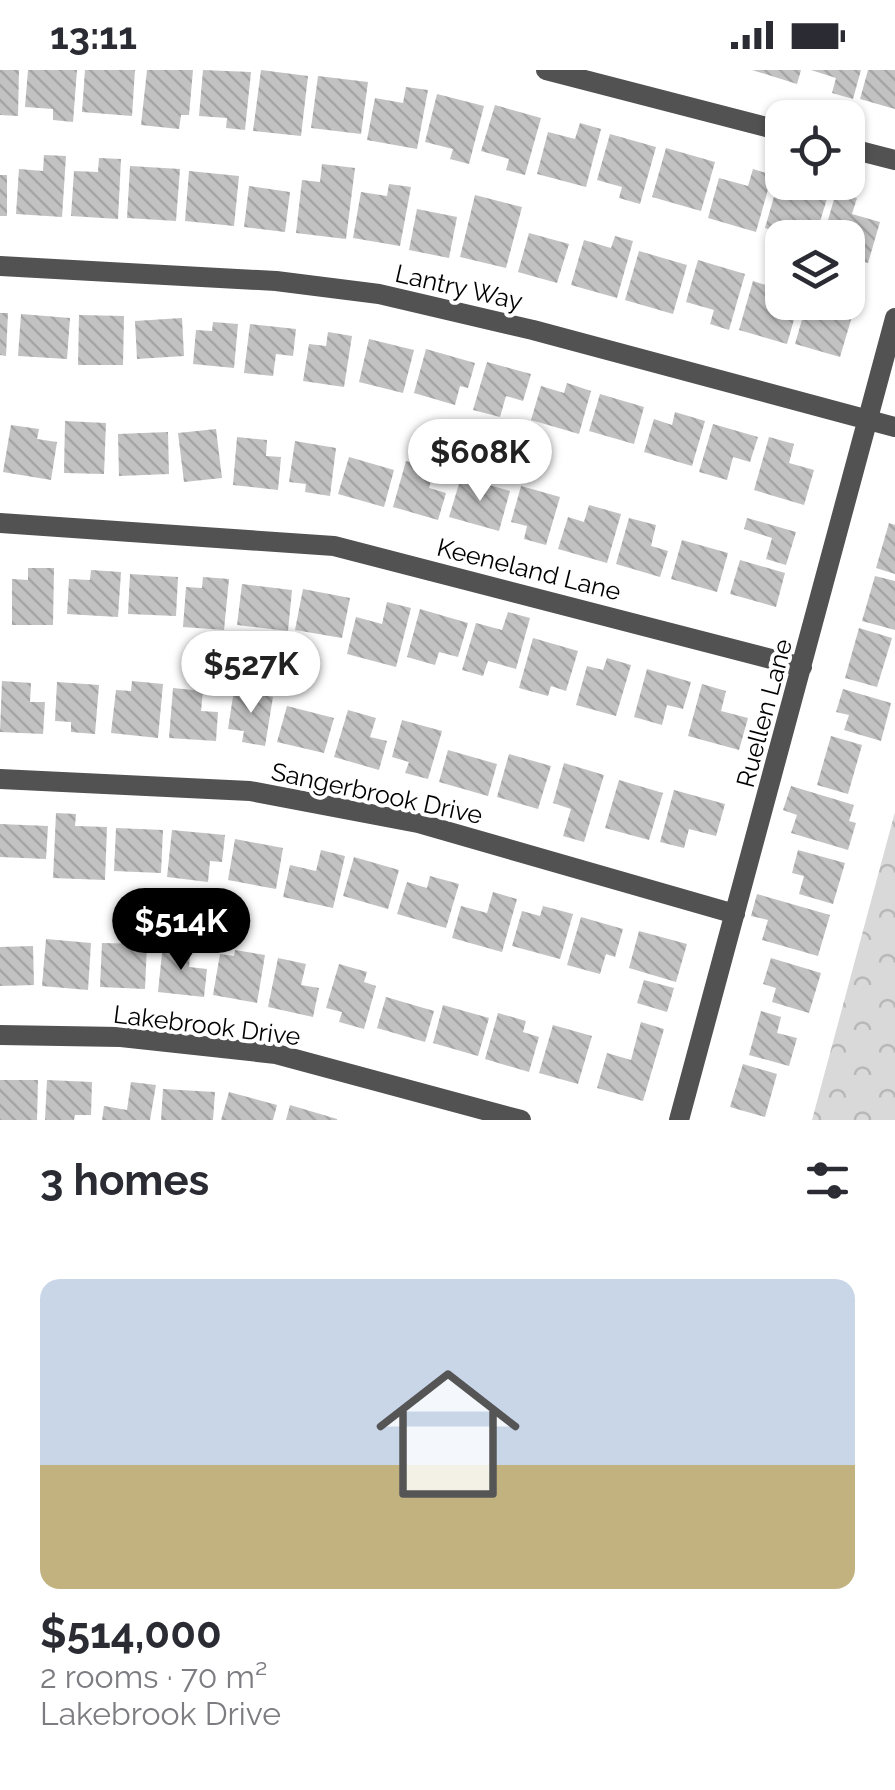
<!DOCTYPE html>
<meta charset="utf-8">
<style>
body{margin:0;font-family:Raleway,sans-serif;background:#f2f2f3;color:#2b2b33;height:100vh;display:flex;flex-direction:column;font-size:38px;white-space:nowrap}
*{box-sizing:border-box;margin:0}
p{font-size:32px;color:#7c7c81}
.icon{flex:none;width:55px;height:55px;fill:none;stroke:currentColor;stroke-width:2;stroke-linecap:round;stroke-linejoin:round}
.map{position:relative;height:1050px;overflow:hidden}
.details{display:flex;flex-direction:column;background:#fff;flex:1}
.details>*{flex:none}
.buttons{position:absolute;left:765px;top:30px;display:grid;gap:20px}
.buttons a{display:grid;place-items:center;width:100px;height:100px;border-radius:20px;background:#fff;box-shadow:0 2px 8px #0004;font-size:50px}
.price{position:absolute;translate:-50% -85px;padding:0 22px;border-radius:35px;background:#fff;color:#222;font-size:32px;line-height:65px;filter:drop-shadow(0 2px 5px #0008)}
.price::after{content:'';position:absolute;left:50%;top:60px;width:30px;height:22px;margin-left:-15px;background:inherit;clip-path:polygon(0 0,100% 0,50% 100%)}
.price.current{background:#000;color:#fff}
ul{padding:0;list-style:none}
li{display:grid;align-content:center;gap:20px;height:530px;padding:0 40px}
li+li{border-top:2px solid #e1e1e2}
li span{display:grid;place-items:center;height:310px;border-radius:20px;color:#555}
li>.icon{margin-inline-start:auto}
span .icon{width:180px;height:180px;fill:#fffc;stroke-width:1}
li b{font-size:42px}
h2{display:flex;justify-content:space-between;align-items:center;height:120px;padding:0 40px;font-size:42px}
.status{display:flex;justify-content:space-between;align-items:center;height:70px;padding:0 50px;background:#fff;direction:ltr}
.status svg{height:28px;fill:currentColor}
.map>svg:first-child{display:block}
.forest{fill:url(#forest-crowns)}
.building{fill:url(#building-back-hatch)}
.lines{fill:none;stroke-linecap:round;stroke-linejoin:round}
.street{stroke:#525252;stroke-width:20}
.labels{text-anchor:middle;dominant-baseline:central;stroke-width:8;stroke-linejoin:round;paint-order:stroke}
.street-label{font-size:25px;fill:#000;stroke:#fff}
</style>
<div class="status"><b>13:11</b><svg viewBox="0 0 49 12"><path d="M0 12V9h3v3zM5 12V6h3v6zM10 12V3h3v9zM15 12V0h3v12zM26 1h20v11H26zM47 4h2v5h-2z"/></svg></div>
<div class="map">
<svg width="895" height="1050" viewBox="0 0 895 1050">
<defs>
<pattern id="forest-crowns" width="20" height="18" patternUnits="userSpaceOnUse" patternTransform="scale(2.5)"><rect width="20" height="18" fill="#d9d9d9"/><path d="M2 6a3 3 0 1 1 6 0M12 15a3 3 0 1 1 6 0" fill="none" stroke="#b8b8b8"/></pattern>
<pattern id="building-back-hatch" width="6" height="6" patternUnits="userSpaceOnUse" patternTransform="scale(2.5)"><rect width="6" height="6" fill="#c2c2c2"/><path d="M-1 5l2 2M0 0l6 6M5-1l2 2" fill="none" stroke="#a5a5a5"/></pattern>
</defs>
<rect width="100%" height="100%" fill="#fff"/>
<path class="forest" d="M895 742V1050H812Z"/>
<path class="building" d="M0 0H19L18 46 0 45Z
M28 0H77L73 52 53 50V39L25 37Z
M85 0H135L132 46 82 42Z
M147 0H193L189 45H181L179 59 141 55Z
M203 0 251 2 245 60 226 58 227 48 199 46Z
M261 0 308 6 301 66 253 61Z
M752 0H801L797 14Z
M811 0H861L853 29 832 23 836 8Z
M868 0H895V39L860 29Z
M318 6 368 12 361 64 311 58Z
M406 17 428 20 417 79 367 70 375 28 403 33Z
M437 24 484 36 469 94 450 89 453 79 425 72Z
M495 35 541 48 525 105 506 100 509 89 481 81Z
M580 53 601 59 586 117 537 104 548 62 575 69Z
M610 64 656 77 640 134 619 128 622 117 597 110Z
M666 78 715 92 701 141 652 127Z
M44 85 66 86 62 147 16 144 19 99 43 101Z
M99 88 121 89 118 149 71 146 74 101 98 102Z
M322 94 355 98 346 169 296 163 302 110 320 112Z
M130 96 180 99 176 151 127 148Z
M753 99 772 105 756 162 708 148 719 108 748 116Z
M189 101 239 106 234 156 185 151Z
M781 102 782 112H797L829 122 815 168H798L765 158Z
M0 105H7V146H0Z
M389 114 411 117 400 176 353 168 361 122 387 126Z
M249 116 290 122 285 162 244 157Z
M836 122 857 128 852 144 880 152 868 193 848 187V168H823Z
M475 125 522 137 506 198 460 187Z
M417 139 457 147 449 188 409 180Z
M529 163 569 174 557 213 518 202Z
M615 166 633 171 617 228 571 215 584 170 611 178Z
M639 181 687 195 673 244 625 230Z
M698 190 745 204 729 260 710 254 714 240 686 232Z
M753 211 782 220V232H799L787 274 739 260Z
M807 232H826L825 235 853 243 840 287 795 274Z
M0 243H8L6 286 0 285Z
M21 244 70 248 67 289 18 286Z
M79 245 124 246 123 295H78Z
M182 248 184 286 137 289 135 251Z
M213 252 238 254 234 298 193 294 196 260 212 261Z
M250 254 296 259 293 286 276 284 273 306 244 303Z
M328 262 352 266 344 317 303 311 309 274 326 276Z
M369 269 414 280 403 323 359 312Z
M426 279 475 293 468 318 460 316 455 335 414 323Z
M487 292 531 304 523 331 506 326 500 347 473 340Z
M567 313 591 321 579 364 531 350 541 316 564 323Z
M600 324 644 337 634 374 589 361Z
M675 342 705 351 692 396 644 382 654 349 672 355Z
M65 351 106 353 104 404 64 403Z
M713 354 758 367 750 392 733 387 727 410 699 402Z
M11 355 39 359 37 369 57 372 51 410 3 402Z
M216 359 222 408 184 412 178 363Z
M168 362 169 404 119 406 118 364Z
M237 367 267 370 266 386 281 387 278 420 233 415Z
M769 367 794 374 789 393 814 400 804 435 754 420Z
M295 371 336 378 330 426 305 422 306 414 289 412Z
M349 387 394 400 384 437 338 424Z
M406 391 434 399 429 418 446 423 438 450 393 437Z
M461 407 510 421 499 461 449 447Z
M521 416 560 427 546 475 524 469 527 456 511 452Z
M589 435 621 444 607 493 558 479 568 447 584 452Z
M629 448 656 455 651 476 668 481 660 507 616 494Z
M747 448 796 462 786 495 766 489 772 468 744 459Z
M889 453 895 455V504L876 498Z
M682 470 728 483 717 522 671 509Z
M740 490 785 503 776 537 730 524Z
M28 498H54L53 555H12V509L28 510Z
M91 500 121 502 118 547 67 544 69 509 90 510Z
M130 504 178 507 176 546 128 544Z
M875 506 895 511V560L862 551Z
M203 507 229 509 224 560 183 557 186 517 202 518Z
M242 514 292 520 288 561 237 555Z
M303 519 350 528 342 568 295 560Z
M387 532 411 538 396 597 347 584 356 547 382 554Z
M420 539 468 553 458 587 439 582 435 595 407 587Z
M508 542 530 548 516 599 488 591 483 606 462 600 476 553 502 560Z
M859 558 892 568 877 617 845 608Z
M533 568 578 581 566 621 551 616 548 626 519 618Z
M607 588 631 595 616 646 576 635 587 596 603 600Z
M647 599 691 612 683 639 667 635 662 655 634 647Z
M2 611 31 613 30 632H45L43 664 0 662Z
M132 611 163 614 158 668 111 663 116 620 131 621Z
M57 612 99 615 95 664 71 662V652L55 651Z
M702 614 726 621 721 641 748 648 739 680 688 666Z
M173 618 203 621 201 641 218 642 216 671 169 668Z
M843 619 891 633 881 671 844 660 849 645 836 642Z
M234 620 273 627 265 676 242 672 244 661 228 659Z
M287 636 334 648 324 683 277 672Z
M348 640 376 648 370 667 387 671 379 700 334 687Z
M402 650 442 661 428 709 405 703 409 692 392 687Z
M831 666 862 675 848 724 817 715Z
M448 680 497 694 488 726 439 712Z
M509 684 551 696 538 739 497 727Z
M564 693 604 705 584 772 563 766 571 739 553 733Z
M619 710 663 723 649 770 605 758Z
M791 716 854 735 849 751 856 753 848 780 791 763 797 745 783 740Z
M674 720 725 734 716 766 689 759 684 778 660 772Z
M56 743 76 744 75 756 107 757 105 810 53 808Z
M0 754 48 756 46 789 0 787Z
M116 758 163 760 161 803 114 801Z
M172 760 225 765 222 792 210 791 208 812 167 807Z
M235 769 283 778 276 819 228 810Z
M321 780 345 786 333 838 283 827 290 795 316 801Z
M798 780 845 793 833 834 799 824 804 806 792 803Z
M354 787 399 800 388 839 343 826Z
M430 806 459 814 446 858 397 844 407 812 427 818Z
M493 822 517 829 502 882 452 868 461 836 487 843Z
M757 824 830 845 818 886 762 870 768 850 751 846Z
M543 836 573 844 560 889 512 876 522 841 540 846Z
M581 847 623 859 615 887 606 884 600 904 567 895Z
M639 861 687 874 676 912 629 898Z
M46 869 91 873 88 920 42 916Z
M102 873 147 874 145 919 100 917Z
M163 874 191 876 189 897 207 899 204 927 158 922Z
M33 876 34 915 0 916V877Z
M235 880 265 885 257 933 213 925 220 884 234 886Z
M278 888 306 894 301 915 319 918 313 947 268 937Z
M771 888 821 903 809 943 772 932 776 918 763 914Z
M339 894 367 902 364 912 376 916 364 959 339 952 342 942 326 938Z
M644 910 674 918 667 942 637 933Z
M386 927 434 941 425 972 377 958Z
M443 935 489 948 478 986 433 973Z
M761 941 781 947 777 963 797 968 789 996 749 985Z
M498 943 526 951 523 962 539 967 529 1002 485 989Z
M641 952 664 959 643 1031 597 1018 607 983 631 990Z
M553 955 592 966 578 1014 539 1003Z
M743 994 777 1004 765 1047 730 1037Z
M0 1010H38L37 1050H0Z
M47 1010 92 1012 91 1045H75L74 1050H45Z
M131 1012 156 1015 150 1050H102L104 1036 127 1040Z
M163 1019 215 1022 213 1050H161Z
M229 1022 277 1035 273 1050H221Z
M290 1035 337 1049V1050H286Z"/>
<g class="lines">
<path class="street" d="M546 0 782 61
M848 78 895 90
M0 196 276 211 379 224 533 260 895 357
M0 453 334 476 802 597
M0 709 250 721 418 753 735 844
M0 965 121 967 276 984 521 1050
M679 1050 895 248"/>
</g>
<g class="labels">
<g class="street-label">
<text transform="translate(459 217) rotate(13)">Lantry Way</text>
<text transform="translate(529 499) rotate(14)">Keeneland Lane</text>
<text transform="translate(764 643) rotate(-75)">Ruellen Lane</text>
<text transform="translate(377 723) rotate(12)">Sangerbrook Drive</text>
<text transform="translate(207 955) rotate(7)">Lakebrook Drive</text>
</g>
</g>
</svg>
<div class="buttons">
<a><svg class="icon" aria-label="locate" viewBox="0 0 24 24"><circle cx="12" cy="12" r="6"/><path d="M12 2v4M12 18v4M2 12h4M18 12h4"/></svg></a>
<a><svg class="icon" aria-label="layers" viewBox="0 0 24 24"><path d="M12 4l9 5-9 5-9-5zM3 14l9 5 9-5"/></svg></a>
</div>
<b class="price" style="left:480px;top:434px">$608K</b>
<b class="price" style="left:251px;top:646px">$527K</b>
<b class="price current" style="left:181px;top:903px">$514K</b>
</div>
<section class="details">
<h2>3 homes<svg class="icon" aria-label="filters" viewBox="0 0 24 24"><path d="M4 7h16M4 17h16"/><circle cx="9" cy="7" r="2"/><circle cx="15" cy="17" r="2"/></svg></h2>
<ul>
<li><span style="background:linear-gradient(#c9d6e8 60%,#c2b280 0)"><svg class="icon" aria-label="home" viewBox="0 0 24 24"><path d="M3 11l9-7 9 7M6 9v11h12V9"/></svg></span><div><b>$514,000</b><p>2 rooms · 70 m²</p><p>Lakebrook Drive</p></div></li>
</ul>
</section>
